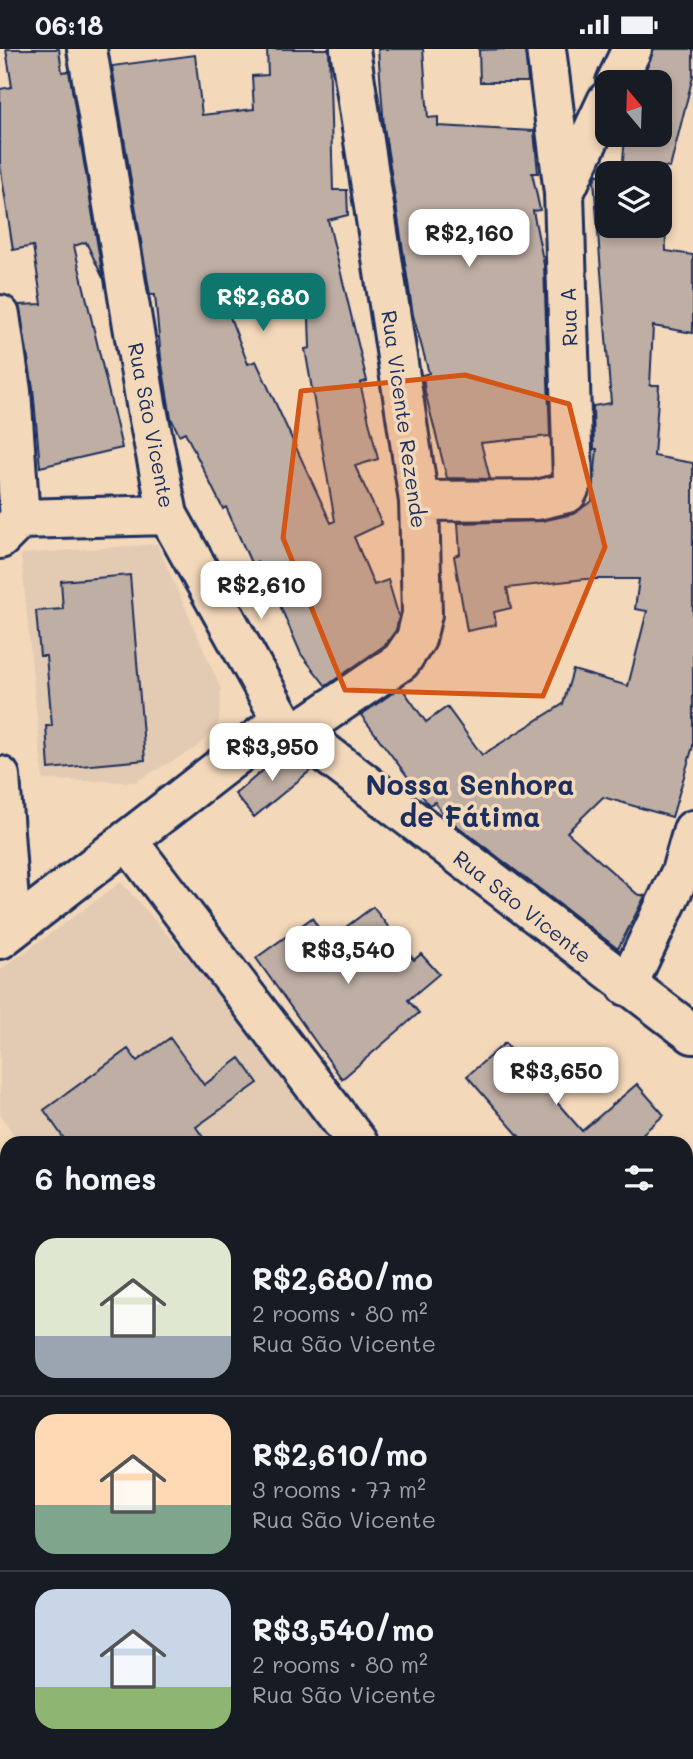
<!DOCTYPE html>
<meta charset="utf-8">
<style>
body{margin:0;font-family:Mali,sans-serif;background:#242831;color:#f1f3f6;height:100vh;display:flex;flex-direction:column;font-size:26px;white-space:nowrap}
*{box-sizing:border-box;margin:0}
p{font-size:23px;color:#9ea1a6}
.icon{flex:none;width:38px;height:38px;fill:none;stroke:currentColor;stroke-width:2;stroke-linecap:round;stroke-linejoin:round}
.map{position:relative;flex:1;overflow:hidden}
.panel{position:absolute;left:0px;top:1087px;width:693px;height:625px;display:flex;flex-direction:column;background:#171b24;border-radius:21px 21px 0 0;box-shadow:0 4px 10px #0003}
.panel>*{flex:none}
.needle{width:46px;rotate:341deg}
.buttons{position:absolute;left:595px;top:21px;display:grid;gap:14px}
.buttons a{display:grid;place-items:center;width:77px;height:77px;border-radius:14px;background:#171b24;box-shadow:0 4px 10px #0003;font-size:35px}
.price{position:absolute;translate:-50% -60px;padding:0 16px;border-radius:14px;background:#fff;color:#222;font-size:23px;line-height:46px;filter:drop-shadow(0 2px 4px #0008)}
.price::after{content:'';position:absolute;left:50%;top:42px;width:21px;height:16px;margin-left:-10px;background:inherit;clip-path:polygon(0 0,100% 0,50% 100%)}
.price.selected{background:#0f766e;color:#fff}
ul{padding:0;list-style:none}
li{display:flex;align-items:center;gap:21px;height:175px;padding:0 35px}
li+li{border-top:2px solid #363941}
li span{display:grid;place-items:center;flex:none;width:196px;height:140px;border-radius:21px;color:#555}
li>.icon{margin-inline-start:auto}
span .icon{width:84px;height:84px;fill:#fffc;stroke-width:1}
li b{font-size:30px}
h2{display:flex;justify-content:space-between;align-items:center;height:84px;padding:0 35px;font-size:30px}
.status{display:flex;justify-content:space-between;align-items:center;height:49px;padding:0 35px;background:#171b24;direction:ltr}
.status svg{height:19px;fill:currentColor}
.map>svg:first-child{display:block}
.built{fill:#e3cbb3}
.building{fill:#beaea4;stroke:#1b2f5e;stroke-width:2;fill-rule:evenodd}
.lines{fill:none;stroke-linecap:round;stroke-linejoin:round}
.minor-casing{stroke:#1b2f5e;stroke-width:44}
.minor{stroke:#f3d8ba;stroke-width:38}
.marked{fill:#d45514;fill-opacity:0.2;stroke:#d45514;stroke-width:5;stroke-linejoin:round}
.labels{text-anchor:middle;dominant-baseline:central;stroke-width:7;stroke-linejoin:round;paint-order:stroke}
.street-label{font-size:21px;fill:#1b2f5e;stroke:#f3d8ba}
.district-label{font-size:28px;font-weight:bold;fill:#1b2f5e;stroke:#f3d8ba}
</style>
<div class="status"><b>06:18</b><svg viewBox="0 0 49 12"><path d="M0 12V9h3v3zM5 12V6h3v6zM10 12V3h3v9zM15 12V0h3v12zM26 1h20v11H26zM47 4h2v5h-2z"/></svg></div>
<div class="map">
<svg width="693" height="1710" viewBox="0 0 693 1710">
<rect width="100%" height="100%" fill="#f3d8ba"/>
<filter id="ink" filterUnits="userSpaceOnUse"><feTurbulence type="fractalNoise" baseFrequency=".0143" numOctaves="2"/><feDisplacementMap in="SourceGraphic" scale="14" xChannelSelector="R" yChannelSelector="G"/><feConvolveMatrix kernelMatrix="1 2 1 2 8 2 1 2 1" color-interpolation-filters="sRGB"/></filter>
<g filter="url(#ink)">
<path class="built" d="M157 495 221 640 219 674 197 698 135 733 43 731 21 505Z
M121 833 351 1094H19L0 1065V921Z"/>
<path class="building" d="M6 0H59L62 23 69 22 103 229 86 193 74 197 122 399 40 418 33 339 19 256 42 255 33 197 13 201 0 115V40L12 38Z
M267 0H329L333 141H347L348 166 328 171 367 332 360 334 378 410 355 417 382 475 354 488 374 536 388 531 399 568 396 581 385 596 326 637 301 605 268 529 265 530 257 513 252 516 226 458 223 460 185 383 179 386 171 369 161 309 155 246H150L112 17 195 6 202 66 254 60 252 27 268 26ZM286 234 287 241 308 240 310 299 305 300 335 472 331 474 256 312 248 315 220 242Z
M378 0H423L428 69 438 68V77L534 82 538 124H532L540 161 533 162 544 216 550 387 481 394 490 430 447 429 425 343 423 326 429 324 413 266 384 78Z
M507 0H525L528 33H480L479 1Z
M654 0H693V27L670 119 663 118 666 202 693 206V284L653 277 650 336H659L654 407 693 414V697L672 768 603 748 567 783 637 845 645 847 618 900 443 766 435 753 429 756 361 666 401 638 426 673 447 658 482 706 563 655 573 621 628 637 647 562 635 560 639 530H585L507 539 511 559 494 563 496 576 467 582 454 507 460 505 458 474 542 472 573 465 592 452 597 400H594L593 357 611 354 594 131 597 126 607 125V177H660V124H622L625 87 660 89V33H641Z
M130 526 145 711 49 720 46 677H52L46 607H40L36 562 63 560 61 532Z
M286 702 311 721 254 768 235 745Z
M373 858 414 911 421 905 439 925 408 951 419 964 342 1030 256 909 312 869 327 892Z
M170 989 204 1036 240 1009 258 1034 196 1078 207 1094H67L44 1061 128 1000 137 1012Z
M505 994 582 1082 637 1035 664 1066 632 1094H525L467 1027Z"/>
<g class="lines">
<defs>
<path id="minor" d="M87 0 146 355 168 466 282 671 693 985
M616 33 632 0
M564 144 607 52
M0 266 11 342 20 470 0 490
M419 452 537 451 567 444 573 431 564 144 546 0
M20 470 168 466
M298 682 401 612 416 590 422 565 419 452 350 0
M0 727 11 881
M127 791 358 1094
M0 890 282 671
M627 937 681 823 693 781
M686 1325 693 1324
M406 1704 407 1710
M651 1704 652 1710"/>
</defs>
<use href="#minor" class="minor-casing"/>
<use href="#minor" class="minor"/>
</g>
</g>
<path class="marked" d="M465 326 569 355 605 498 543 647 345 641 283 489 301 342Z"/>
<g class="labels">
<g class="street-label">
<text transform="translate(568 268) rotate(-92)">Rua A</text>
<text transform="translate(405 370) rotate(82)">Rua Vicente Rezende</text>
<text transform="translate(152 376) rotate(79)">Rua São Vicente</text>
<text transform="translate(523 857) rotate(38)">Rua São Vicente</text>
</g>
<g class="district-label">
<text x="470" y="735">Nossa Senhora<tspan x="470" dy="32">de Fátima</tspan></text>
</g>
</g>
</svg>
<div class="buttons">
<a><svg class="needle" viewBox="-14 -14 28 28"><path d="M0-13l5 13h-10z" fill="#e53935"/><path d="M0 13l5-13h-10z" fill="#9ea1a6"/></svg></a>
<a><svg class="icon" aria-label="layers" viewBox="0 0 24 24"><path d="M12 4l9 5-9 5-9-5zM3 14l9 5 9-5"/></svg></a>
</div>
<b class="price" style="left:469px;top:220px">R$2,160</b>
<b class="price selected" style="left:263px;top:284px">R$2,680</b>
<b class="price" style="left:261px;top:572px">R$2,610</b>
<b class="price" style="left:272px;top:734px">R$3,950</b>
<b class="price" style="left:348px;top:937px">R$3,540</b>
<b class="price" style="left:556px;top:1058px">R$3,650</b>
<section class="panel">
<h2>6 homes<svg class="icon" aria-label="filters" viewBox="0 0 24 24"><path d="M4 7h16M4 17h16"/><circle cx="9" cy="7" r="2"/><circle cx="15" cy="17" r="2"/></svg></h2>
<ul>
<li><span style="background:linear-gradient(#dfe7d0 70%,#9aa5b1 0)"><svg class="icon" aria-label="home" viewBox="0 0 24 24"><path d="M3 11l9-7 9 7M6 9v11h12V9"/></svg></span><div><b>R$2,680/mo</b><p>2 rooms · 80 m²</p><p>Rua São Vicente</p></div></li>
<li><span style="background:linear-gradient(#ffd9b3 65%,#7fa58c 0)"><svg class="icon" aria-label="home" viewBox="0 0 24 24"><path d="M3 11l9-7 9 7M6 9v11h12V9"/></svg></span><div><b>R$2,610/mo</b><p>3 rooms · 77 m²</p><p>Rua São Vicente</p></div></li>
<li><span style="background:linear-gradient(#c9d6e8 70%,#8fb573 0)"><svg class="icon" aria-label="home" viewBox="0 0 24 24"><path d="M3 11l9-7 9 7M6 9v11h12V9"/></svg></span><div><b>R$3,540/mo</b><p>2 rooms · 80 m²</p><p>Rua São Vicente</p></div></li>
</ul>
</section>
</div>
